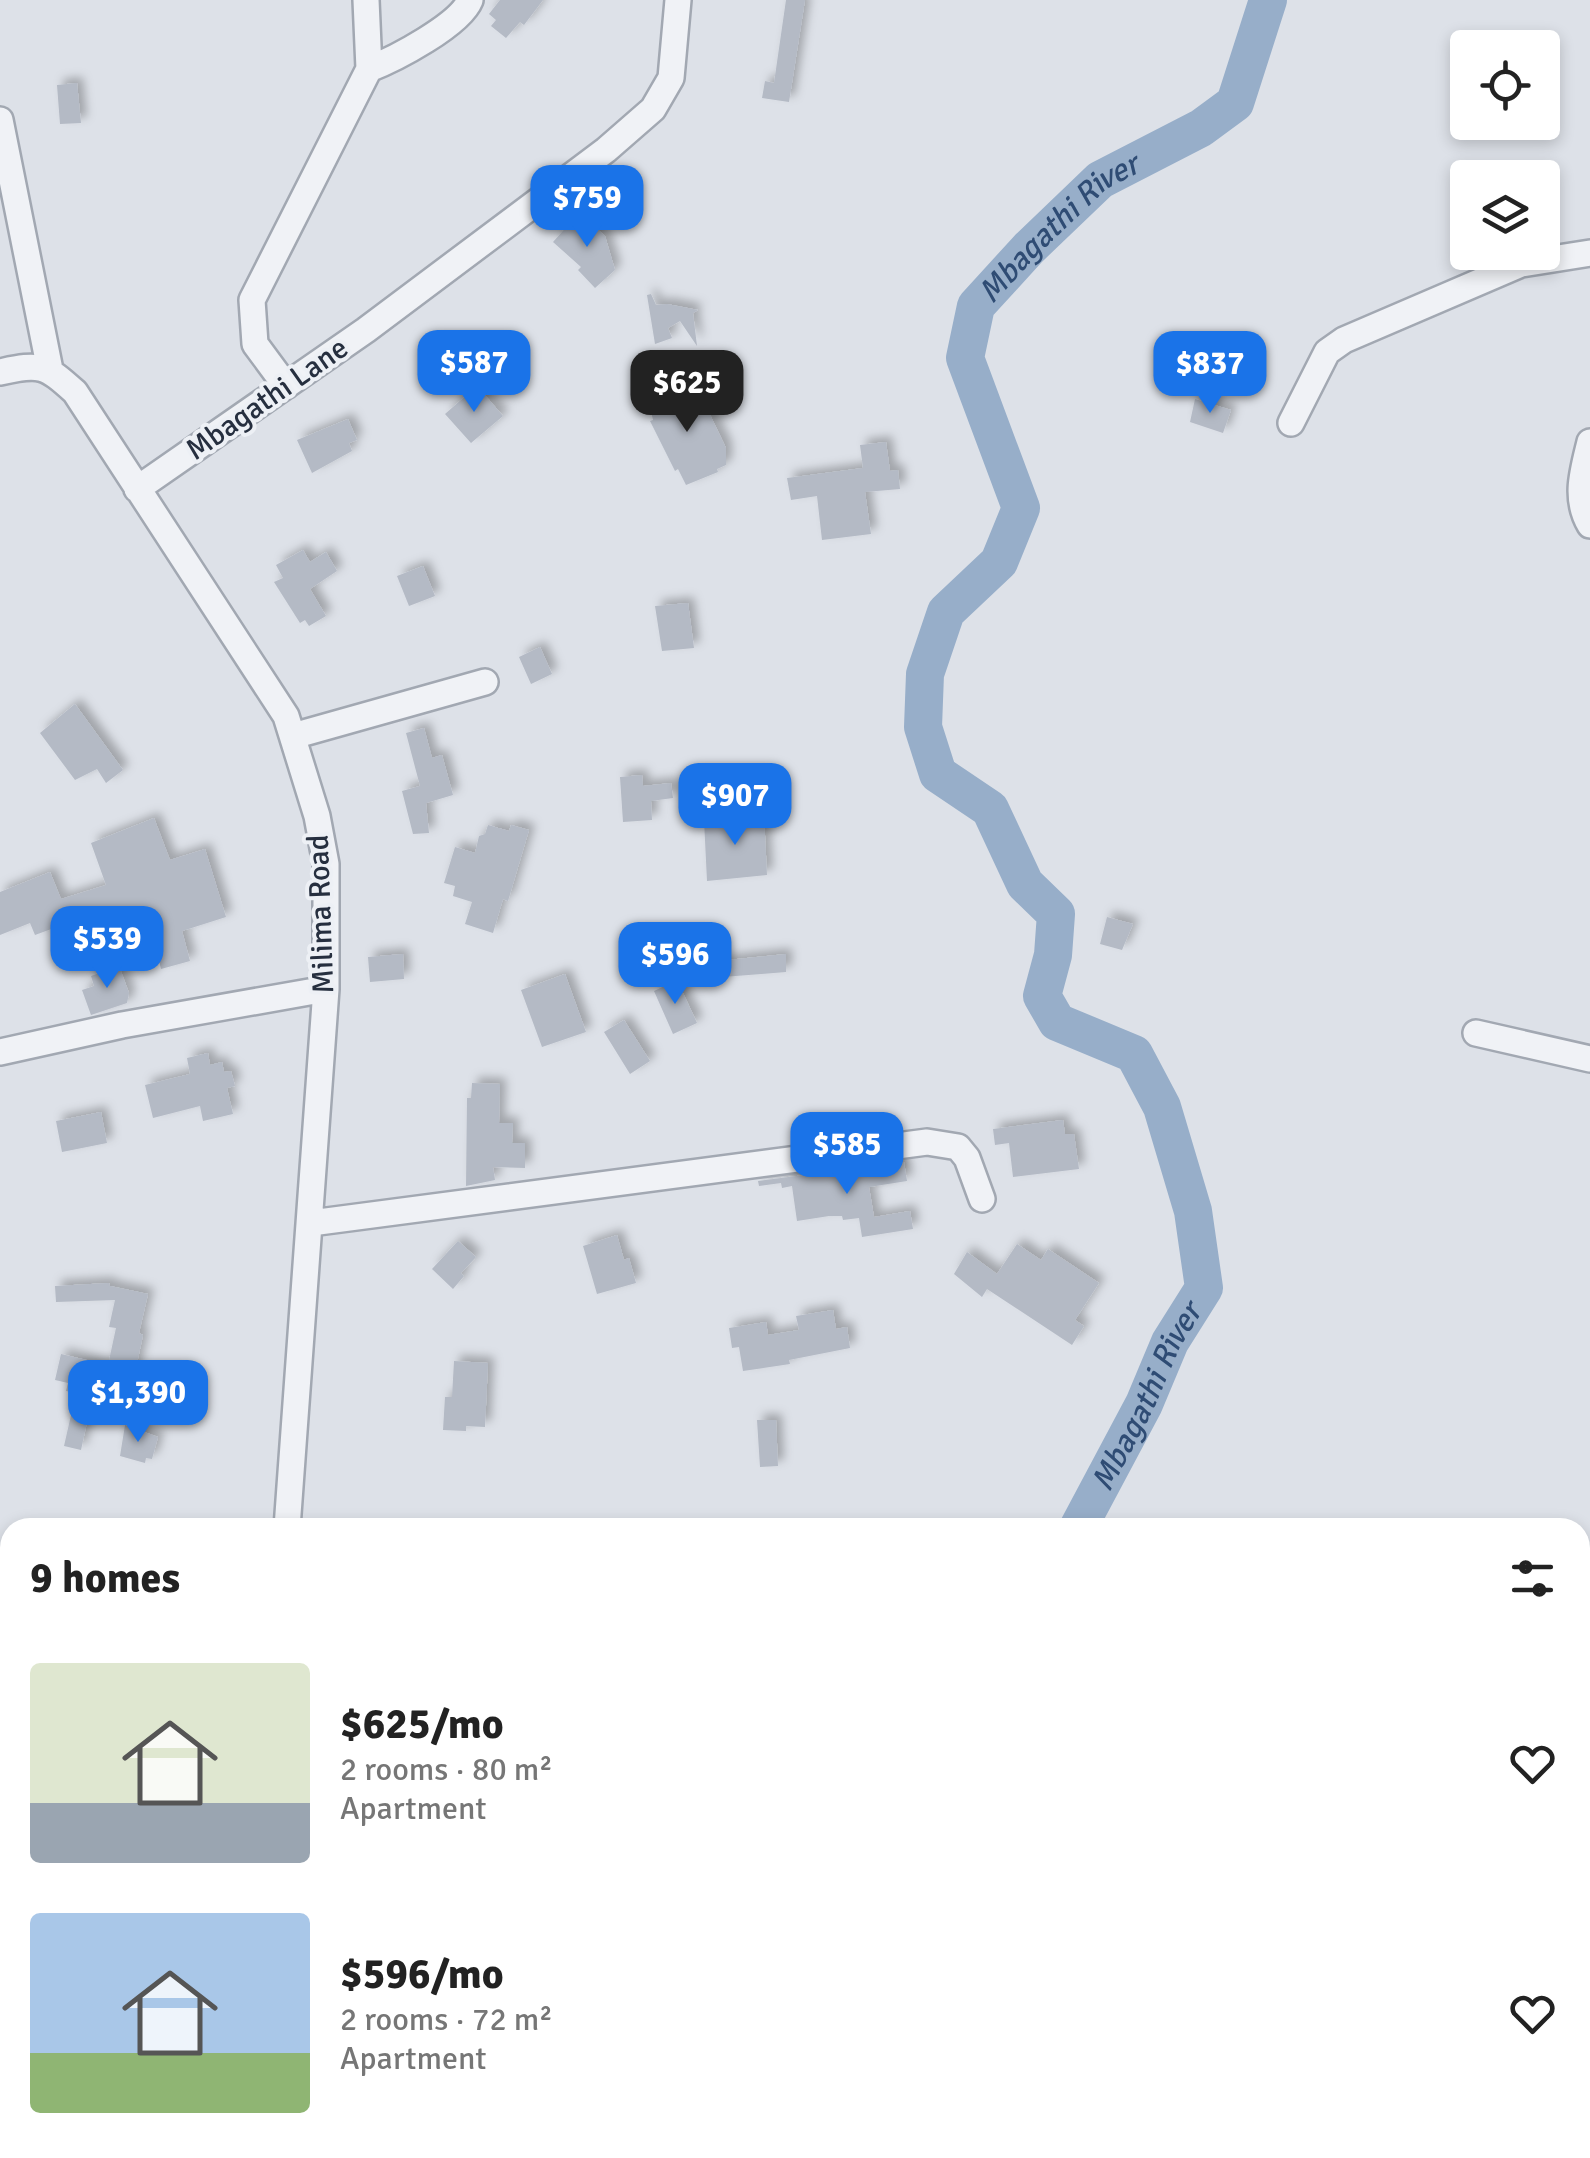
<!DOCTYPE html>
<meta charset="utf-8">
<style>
body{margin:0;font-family:Signika,sans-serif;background:#f6f6f6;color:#222;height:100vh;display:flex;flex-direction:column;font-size:38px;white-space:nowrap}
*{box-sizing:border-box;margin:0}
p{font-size:32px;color:#767676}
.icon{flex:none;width:55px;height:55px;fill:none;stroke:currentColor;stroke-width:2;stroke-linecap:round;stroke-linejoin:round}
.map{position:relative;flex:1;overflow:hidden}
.drawer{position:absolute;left:0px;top:1518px;width:1590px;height:642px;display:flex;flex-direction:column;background:#fff;border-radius:30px 30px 0 0;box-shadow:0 5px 15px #0003}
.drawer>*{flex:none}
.buttons{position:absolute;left:1450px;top:30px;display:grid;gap:20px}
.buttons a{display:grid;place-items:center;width:110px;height:110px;border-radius:10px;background:#fff;box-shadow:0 5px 15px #0003;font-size:50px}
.price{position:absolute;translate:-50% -85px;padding:0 22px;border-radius:20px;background:#1a73e8;color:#fff;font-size:32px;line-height:65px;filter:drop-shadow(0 2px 5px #0008)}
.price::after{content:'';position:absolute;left:50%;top:60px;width:30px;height:22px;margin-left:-15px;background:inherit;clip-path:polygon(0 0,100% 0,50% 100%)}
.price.selected{background:#222;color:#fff}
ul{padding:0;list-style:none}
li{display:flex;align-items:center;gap:30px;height:250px;padding:0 30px}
li span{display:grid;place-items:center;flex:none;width:280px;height:200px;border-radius:10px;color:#555}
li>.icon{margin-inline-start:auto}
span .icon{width:120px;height:120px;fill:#fffc;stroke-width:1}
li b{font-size:42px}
h2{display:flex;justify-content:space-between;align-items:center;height:120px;padding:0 30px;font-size:42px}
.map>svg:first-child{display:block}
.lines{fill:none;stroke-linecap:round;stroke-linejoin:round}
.river{stroke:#97aec9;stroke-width:38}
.building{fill:#b4bac5;filter:url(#shadow)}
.street-casing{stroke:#a2a8b2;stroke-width:30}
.street{stroke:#f0f2f6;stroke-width:25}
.labels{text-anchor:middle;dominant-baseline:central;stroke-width:8;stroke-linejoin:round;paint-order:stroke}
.street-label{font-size:30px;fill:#262f3f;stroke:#edf0f5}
.water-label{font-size:32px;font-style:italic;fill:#2f4c74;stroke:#edf0f5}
</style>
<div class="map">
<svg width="1590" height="2158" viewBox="0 0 1590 2158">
<defs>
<filter id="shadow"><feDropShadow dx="6" dy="-6" stdDeviation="5" flood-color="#0004"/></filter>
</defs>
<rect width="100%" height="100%" fill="#dde1e8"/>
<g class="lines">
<g class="river">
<path id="s1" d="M1078 1528 1144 1404 1170 1342 1204 1288 1193 1211 1162 1107 1134 1054 1057 1022 1042 996 1053 955 1056 914 1025 884 990 809 938 774 923 727 925 674 946 612 999 562 1021 508 965 358 976 306 1029 248 1100 180 1201 128 1235 103 1268 0"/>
<path d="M931 2158V2150"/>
</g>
</g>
<path class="building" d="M500 0H543L524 25 520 22 506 38 491 26 496 20 489 14Z
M786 0H805L789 102 762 98 765 81 774 83Z
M77 83 81 123 60 124 57 85Z
M579 213 605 236 615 270 595 288 578 270 581 267 553 242Z
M651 294 656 305 667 304 698 310 693 313 697 346 680 321 668 328 672 338 655 344 647 295Z
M663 382 669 408 701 396 726 448V465L717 469 718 472 686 485 678 469 675 471 650 421 653 420 645 385Z
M477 386 503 416 471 443 445 414Z
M1195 399 1231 410 1223 433 1190 422Z
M348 419 357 440 349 443 352 451 312 473 297 440Z
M886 442 890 471 898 470 900 489 865 492 871 534 822 540 817 496 791 500 787 478 863 468 860 445Z
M303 550 310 562 326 552 337 571 310 589 326 616 309 626 305 620 300 623 274 582 283 578 276 565Z
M423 566 435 596 409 606 397 576Z
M688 603 694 648 662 651 655 606Z
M540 647 552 674 531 684 519 657Z
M75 704 123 770 106 783 97 769 75 780 40 733Z
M424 728 432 758 442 755 453 795 426 803 429 833 413 834 402 791 420 786 406 733Z
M642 775 643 786 671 783 673 798 651 801 652 820 623 822 620 777Z
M764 815 767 875 707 881 704 820Z
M154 818 170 860 205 849 226 917 182 931 190 961 161 969 154 940 108 955 103 939 96 941 85 907 51 921 54 928 35 935 30 923 0 935V892L50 872 61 899 106 885 91 843Z
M488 825 509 831 511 825 529 830 508 901 503 899 493 933 465 924 472 902 453 896 455 886 444 883 455 847 475 853 479 836 485 834Z
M1107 917 1133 924 1122 950 1100 944Z
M403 954 404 979 370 982 368 957Z
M786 954V972L710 978 707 962Z
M119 966 129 993 127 1003 91 1015 82 990 94 986 91 976Z
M565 974 586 1032 542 1047 521 990Z
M677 980 697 1023 673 1034 654 991Z
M624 1020 650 1061 630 1074 604 1032Z
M208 1053 210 1065 222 1062 224 1072 231 1071 235 1086 227 1088 233 1114 203 1121 200 1106 153 1118 145 1085 190 1074 187 1058Z
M472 1083 500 1084 499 1123H513L512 1143H525V1168L493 1167 495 1180 466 1186 467 1098H471Z
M101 1112 107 1143 62 1152 56 1121Z
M1063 1120 1065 1134H1074L1079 1169 1013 1177 1009 1143 995 1145 993 1129Z
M904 1162 907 1181 869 1187 874 1217 910 1211 913 1229 862 1237 859 1218 843 1220 842 1216H829L797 1221 792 1186 782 1188 781 1183 759 1186 758 1181Z
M617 1235 624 1260 629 1258 636 1283 597 1294 583 1246Z
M458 1241 476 1257 461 1273 464 1276 453 1289 432 1269Z
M1017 1244 1041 1260 1048 1249 1099 1283 1075 1320 1084 1326 1072 1345 987 1289 982 1297 954 1274 967 1252 997 1274Z
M109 1283 110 1286 148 1294 139 1333 143 1335 126 1416 90 1408 81 1450 64 1446 76 1393 66 1391 68 1383 55 1380 61 1354 108 1365 116 1328 109 1327 115 1300 56 1302 55 1286Z
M833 1310 836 1329 847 1327 850 1348 789 1360 790 1364 743 1371 739 1347 732 1348 729 1328 766 1322 768 1335 799 1330 796 1316Z
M454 1361 488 1363 485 1427 466 1426V1431L443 1430 445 1397H452Z
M757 1420H776L778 1466 760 1467Z
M125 1425 158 1437 152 1459 146 1458 145 1463 120 1456Z"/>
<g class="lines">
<defs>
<path id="street" d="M369 69C395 59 460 25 470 0
M0 120 50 370
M0 372C41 363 45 365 75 392L286 716 317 816 326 864V989L287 1528
M286 386 255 344 252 300 369 69 366 0
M1291 423 1327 352 1344 340 1521 264 1590 253
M1590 442C1583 471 1574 498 1590 525
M137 489 366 330 606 150 653 109 671 78 678 0
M293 736 485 682
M1476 1033 1590 1059
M0 1052 122 1025 326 989
M311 1223 927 1142 958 1147 967 1158 982 1199
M0 1563H10
M1580 2037 1590 2040
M281 2158V2150"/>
</defs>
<use href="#street" class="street-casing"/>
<use href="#street" class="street"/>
</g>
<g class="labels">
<g class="street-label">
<text transform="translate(267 399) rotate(-35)">Mbagathi Lane</text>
<text transform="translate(321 914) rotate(-92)">Milima Road</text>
</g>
<g class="water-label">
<text stroke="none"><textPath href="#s1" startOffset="1530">Mbagathi River</textPath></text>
<text stroke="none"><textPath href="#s1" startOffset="148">Mbagathi River</textPath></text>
</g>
</g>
</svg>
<div class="buttons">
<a><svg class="icon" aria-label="locate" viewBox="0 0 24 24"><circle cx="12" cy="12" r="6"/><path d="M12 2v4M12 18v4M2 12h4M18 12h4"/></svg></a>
<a><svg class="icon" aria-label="layers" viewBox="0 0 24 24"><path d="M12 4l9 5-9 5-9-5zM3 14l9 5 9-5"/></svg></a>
</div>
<b class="price" style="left:587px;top:250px">$759</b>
<b class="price" style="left:474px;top:415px">$587</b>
<b class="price" style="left:1210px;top:416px">$837</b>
<b class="price selected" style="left:687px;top:435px">$625</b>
<b class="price" style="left:735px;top:848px">$907</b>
<b class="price" style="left:107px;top:991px">$539</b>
<b class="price" style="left:675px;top:1007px">$596</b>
<b class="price" style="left:847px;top:1197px">$585</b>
<b class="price" style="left:138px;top:1445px">$1,390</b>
<section class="drawer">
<h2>9 homes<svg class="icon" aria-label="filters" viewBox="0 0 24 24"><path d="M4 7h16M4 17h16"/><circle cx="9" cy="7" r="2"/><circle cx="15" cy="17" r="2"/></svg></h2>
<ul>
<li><span style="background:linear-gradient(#dfe7d0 70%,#9aa5b1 0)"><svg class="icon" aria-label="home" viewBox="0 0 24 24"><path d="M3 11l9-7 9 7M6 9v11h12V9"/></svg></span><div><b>$625/mo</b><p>2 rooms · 80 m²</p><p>Apartment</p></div><svg class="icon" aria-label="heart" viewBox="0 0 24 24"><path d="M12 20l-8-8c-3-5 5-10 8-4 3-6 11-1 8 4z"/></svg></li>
<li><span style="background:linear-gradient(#a9c7e8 70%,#8fb573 0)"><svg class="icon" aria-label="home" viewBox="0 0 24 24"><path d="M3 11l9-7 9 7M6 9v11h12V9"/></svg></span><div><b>$596/mo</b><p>2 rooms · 72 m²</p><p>Apartment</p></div><svg class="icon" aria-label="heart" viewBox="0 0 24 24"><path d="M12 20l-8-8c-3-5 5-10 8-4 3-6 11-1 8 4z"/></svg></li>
</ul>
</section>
</div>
